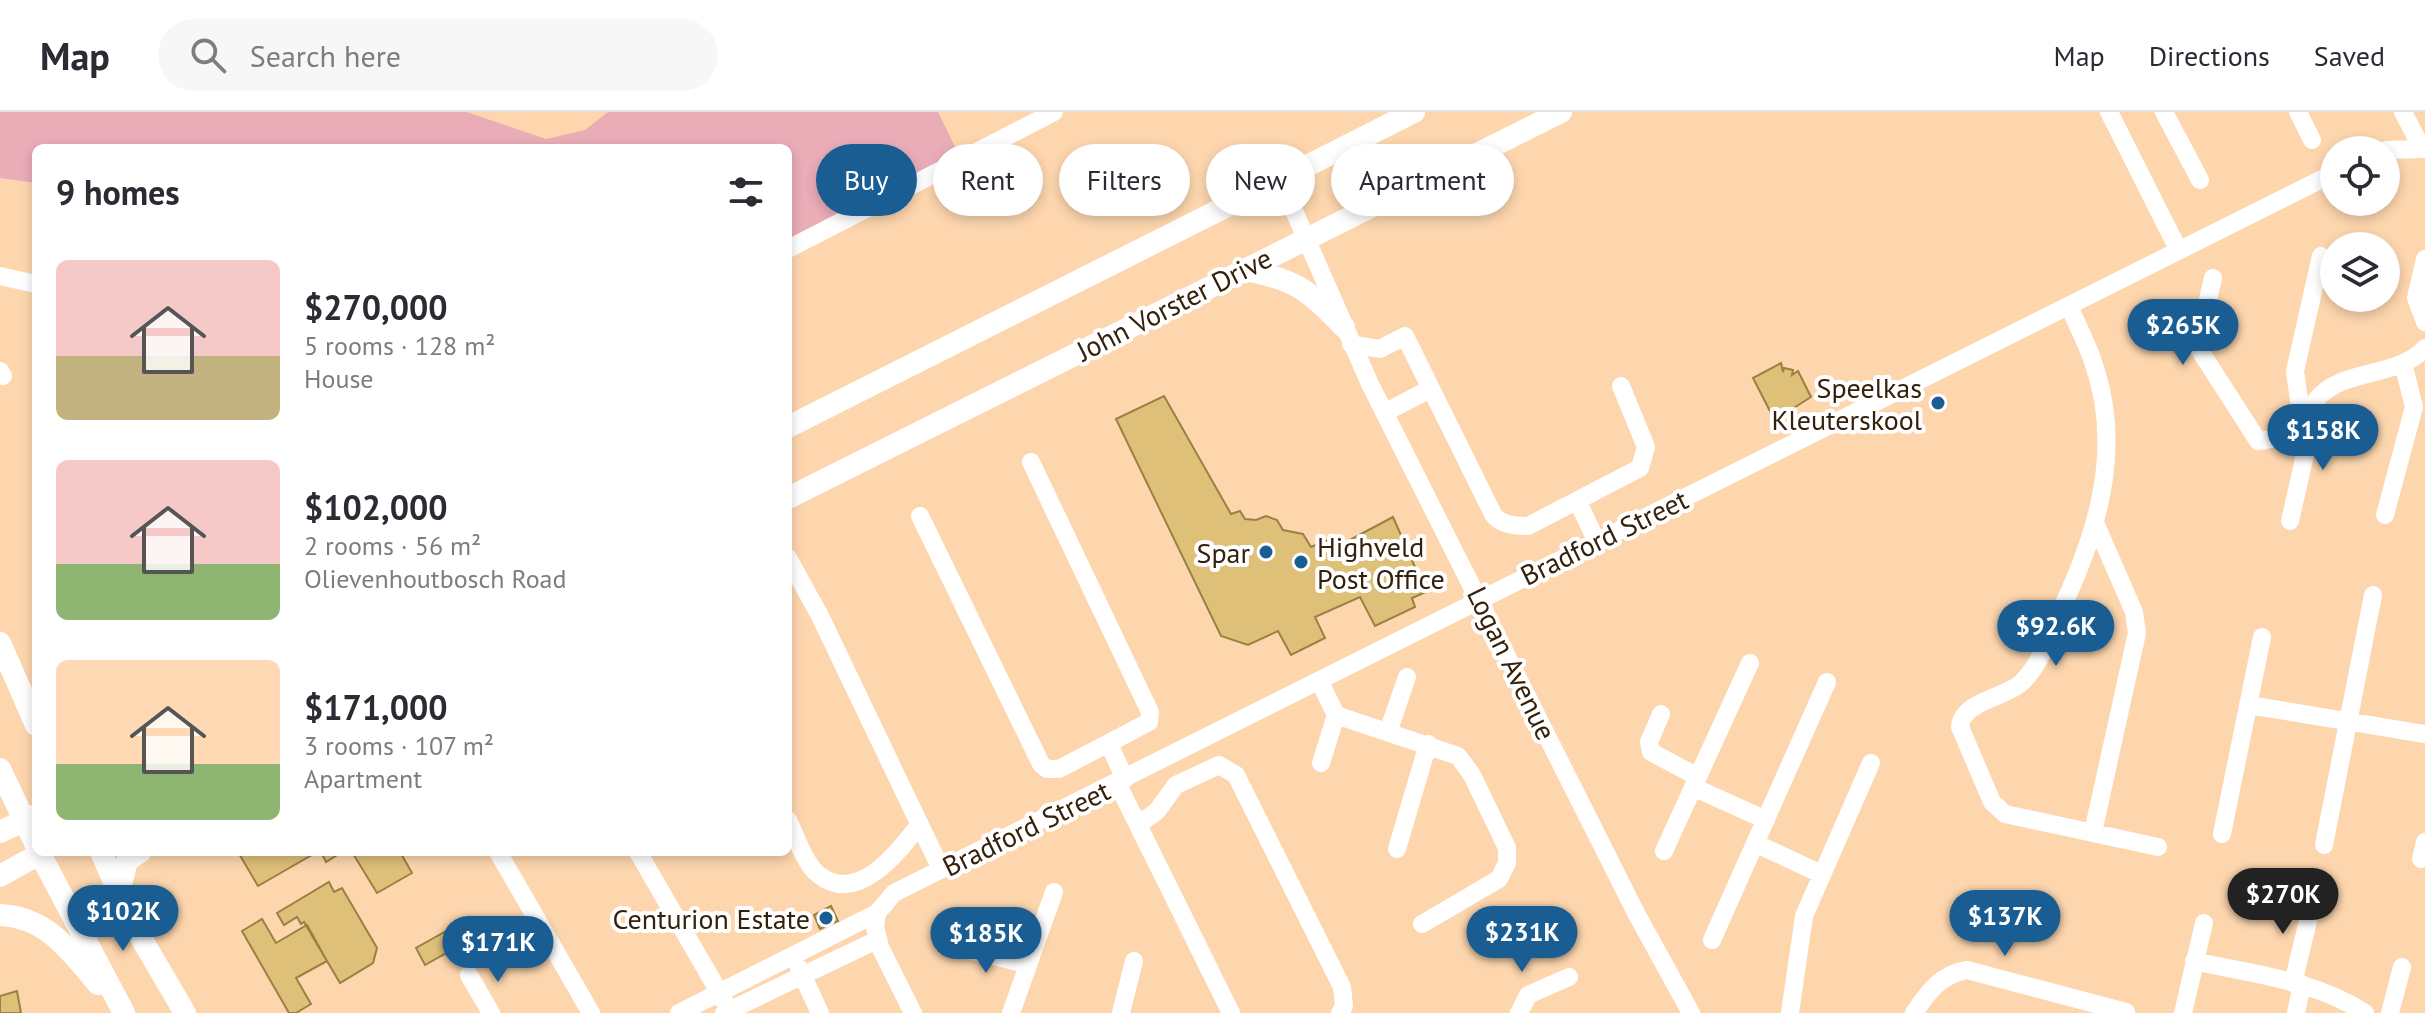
<!DOCTYPE html>
<meta charset="utf-8">
<style>
body{margin:0;font-family:"PT Sans",sans-serif;background:#f7f7f7;color:#2b2b33;height:100vh;display:flex;flex-direction:column;font-size:30px;white-space:nowrap}
*{box-sizing:border-box;margin:0}
p{font-size:26px;color:#7c7c81}
.icon{flex:none;width:44px;height:44px;fill:none;stroke:currentColor;stroke-width:2;stroke-linecap:round;stroke-linejoin:round}
.map{position:relative;flex:1;overflow:hidden}
.sheet{position:absolute;left:32px;top:32px;width:760px;height:712px;display:flex;flex-direction:column;background:#fff;border-radius:12px;box-shadow:0 4px 12px #0003}
.sheet>*{flex:none}
.top-card{position:absolute;left:816px;top:32px;width:760px;height:72px;display:flex;gap:16px}
.fabs{position:absolute;left:2320px;top:24px;display:grid;gap:16px}
.fabs a{display:grid;place-items:center;width:80px;height:80px;border-radius:50%;background:#fff;box-shadow:0 4px 12px #0003;font-size:40px}
.price{position:absolute;translate:-50% -68px;padding:0 18px;border-radius:28px;background:#195d92;color:#fff;font-size:26px;line-height:52px;filter:drop-shadow(0 2px 4px #0008)}
.price::after{content:'';position:absolute;left:50%;top:48px;width:24px;height:18px;margin-left:-12px;background:inherit;clip-path:polygon(0 0,100% 0,50% 100%)}
.price.selected{background:#222;color:#fff}
ul{padding:0;list-style:none}
li{display:flex;align-items:center;gap:24px;height:200px;padding:0 24px}
li span{display:grid;place-items:center;flex:none;width:224px;height:160px;border-radius:12px;color:#555}
li>.icon{margin-inline-start:auto}
span .icon{width:96px;height:96px;fill:#fffc;stroke-width:1}
li b{font-size:34px}
h2{display:flex;justify-content:space-between;align-items:center;height:96px;padding:0 24px;font-size:34px}
.pill{padding:0 28px;border-radius:36px;background:#fff;box-shadow:0 4px 12px #0003;font-size:28px;line-height:72px}
.pill.selected{background:#195d92;color:#fff}
header{display:flex;align-items:center;gap:48px;box-sizing:border-box;height:112px;padding:0 40px;background:#fff;border-bottom:2px solid #e1e1e2}
header strong{font-size:38px}
nav{display:flex;gap:44px;margin-inline-start:auto;font-size:28px}
.search{width:560px;height:72px;background:#f7f7f7;display:flex;align-items:center;gap:20px;box-sizing:border-box;padding:0 28px;border-radius:44px;color:#7c7c81;font-size:30px}
.map>svg:first-child{display:block}
.green{fill:#eaadb8}
.building{fill:#dfc079;stroke:#998043;stroke-width:2}
.lines{fill:none;stroke-linecap:round;stroke-linejoin:round}
.minor{stroke:#fff;stroke-width:18}
.major{stroke:#fff;stroke-width:22}
.poi-dot{fill:#195d92;stroke:#fff;stroke-width:3}
.labels{text-anchor:middle;dominant-baseline:central;stroke-width:8;stroke-linejoin:round;paint-order:stroke}
.street-label{font-size:28px;fill:#33210c;stroke:#fff}
.poi-label{font-size:28px;fill:#33210c;stroke:#fff;text-anchor:end}
</style>
<header>
<strong>Map</strong>
<div class="search"><svg class="icon" aria-label="search" viewBox="0 0 24 24"><circle cx="10" cy="10" r="6"/><path d="M15 15l6 6"/></svg>Search here</div>
<nav><a>Map</a><a>Directions</a><a>Saved</a></nav>
</header>
<div class="map">
<svg width="2425" height="901" viewBox="0 0 2425 901">
<rect width="100%" height="100%" fill="#fdd6ae"/>
<path class="green" d="M0 0H467L546 27 585 18 608 0H938L962 49 788 137V36H36V71L0 66Z"/>
<path class="building" d="M1781 251 1783 260 1784 256 1793 258 1792 263 1798 259 1811 285 1781 304 1780 301 1773 305 1753 266Z
M1164 284 1231 402 1240 399 1245 407 1256 408 1266 404 1277 408 1283 418 1303 422 1311 435 1328 428 1333 437 1393 405 1426 480 1412 486 1415 495 1375 514 1360 485 1315 505 1325 526 1291 543 1278 519 1248 533 1221 524 1116 307Z
M238 740H317L258 774Z
M321 740H342L326 750Z
M352 740H400L412 761 377 781Z
M329 770 334 780 342 776 377 836 373 851 340 871 304 810 301 812 297 805 284 813 277 801Z
M831 794 838 809 820 817 814 803Z
M262 807 276 831 307 813 327 849 296 866 311 892 296 901H289L242 819Z
M448 818 457 835 425 853 416 836Z
M17 879 21 901H0V884Z"/>
<g class="lines">
<path class="minor" d="M2109 0 2178 137
M2164 0 2200 68
M2298 0 2312 28
M2403 0 2422 37
M2386 38 2425 37
M1280 67 1370 272 1636 801 1691 901
M788 137 1054 0
M2425 147 2416 186 2425 210
M0 164 36 172
M2213 166 2197 234 2258 329C2271 329 2293 319 2302 309 2311 300 2314 287 2324 280 2353 257 2399 264 2425 236
M2069 194C2077 213 2087 231 2093 250 2124 337 2097 423 2059 502 2049 524 2040 554 2021 571 2005 586 1962 589 1960 615L1992 690 2005 702 2158 735
M1351 232 1380 237 1405 224 1493 402C1500 413 1516 414 1528 414L1640 356 1646 335 1621 274
M0 259 3 264
M1386 300 1430 277
M1578 390 1596 428
M2385 403 2414 295 2403 251
M920 404 1041 652 1047 657H1059L1149 610 1150 600 1031 350
M2290 409 2306 338 2295 259 2321 144
M788 446 820 504 941 757
M1320 570 1336 603 1458 644 1472 663 1507 736V751L1499 767 1422 812
M2249 593 2425 622
M1661 602 1649 630 1651 640 1698 665
M1388 620 1407 565
M1109 632 1125 667
M1321 651 1336 603
M1117 671 1138 713
M1693 675 1766 708
M788 708C796 724 804 751 819 763 858 794 900 738 920 712
M2093 720 2137 521 2134 500 2096 413
M2222 722 2262 525
M1755 731 1821 762
M2324 733 2373 483
M1397 737 1428 632
M1664 739 1750 551
M498 740 591 901
M638 740 730 899
M2421 747 2425 730
M1712 828 1827 570
M956 835 1026 852
M2194 849C2252 862 2314 868 2365 901
M799 856 820 901
M469 863 491 901
M2293 871 2313 788
M679 901 877 801
M724 901 877 828
M913 901 880 835 875 815 877 801 894 781 2334 61
M1011 901 1054 780
M1121 901 1134 849
M1231 901 1138 713 1157 699 1176 673 1219 653 1236 663 1342 875 1344 894 1340 901
M1519 901 1528 883 1569 865
M1790 901 1804 804 1871 651
M1914 901C1928 880 1941 862 1967 858L2126 900
M2183 901 2204 811
M2296 901 2302 872
M2390 901 2402 855"/>
<path class="major" d="M1244 158C1295 167 1309 178 1344 215
M788 315 1414 0
M788 386 1561 0
M0 531 36 613
M0 657 36 733
M0 720 36 703
M39 740 124 901
M101 740 130 807 185 901
M0 764 43 740
M120 777 127 749 140 740
M0 803C47 805 70 839 98 872"/>
</g>
<g class="poi-dot">
<circle cx="1938" cy="291" r="8"/>
<circle cx="1266" cy="440" r="8"/>
<circle cx="1301" cy="450" r="8"/>
<circle cx="826" cy="806" r="8"/>
</g>
<g class="labels">
<g class="street-label">
<text transform="translate(1174 192) rotate(-27)">John Vorster Drive</text>
<text transform="translate(1604 425) rotate(-26)">Bradford Street</text>
<text transform="translate(1512 551) rotate(64)">Logan Avenue</text>
<text transform="translate(1026 716) rotate(-26)">Bradford Street</text>
</g>
<g class="poi-label">
<text x="1922" y="275">Speelkas<tspan x="1922" dy="32">Kleuterskool</tspan></text>
<text x="1317" y="434" text-anchor="start">Highveld<tspan x="1317" dy="32">Post Office</tspan></text>
<text x="1250" y="440">Spar</text>
<text x="810" y="806">Centurion Estate</text>
</g>
</g>
</svg>
<div class="fabs">
<a><svg class="icon" aria-label="locate" viewBox="0 0 24 24"><circle cx="12" cy="12" r="6"/><path d="M12 2v4M12 18v4M2 12h4M18 12h4"/></svg></a>
<a><svg class="icon" aria-label="layers" viewBox="0 0 24 24"><path d="M12 4l9 5-9 5-9-5zM3 14l9 5 9-5"/></svg></a>
</div>
<b class="price" style="left:2183px;top:255px">$265K</b>
<b class="price" style="left:2323px;top:360px">$158K</b>
<b class="price" style="left:2056px;top:556px">$92.6K</b>
<b class="price selected" style="left:2283px;top:824px">$270K</b>
<b class="price" style="left:123px;top:841px">$102K</b>
<b class="price" style="left:2005px;top:846px">$137K</b>
<b class="price" style="left:1522px;top:862px">$231K</b>
<b class="price" style="left:986px;top:863px">$185K</b>
<b class="price" style="left:498px;top:872px">$171K</b>
<div class="top-card">
<a class="pill selected">Buy</a>
<a class="pill">Rent</a>
<a class="pill">Filters</a>
<a class="pill">New</a>
<a class="pill">Apartment</a>
</div>
<section class="sheet">
<h2>9 homes<svg class="icon" aria-label="filters" viewBox="0 0 24 24"><path d="M4 7h16M4 17h16"/><circle cx="9" cy="7" r="2"/><circle cx="15" cy="17" r="2"/></svg></h2>
<ul>
<li><span style="background:linear-gradient(#f6c9c9 60%,#c2b280 0)"><svg class="icon" aria-label="home" viewBox="0 0 24 24"><path d="M3 11l9-7 9 7M6 9v11h12V9"/></svg></span><div><b>$270,000</b><p>5 rooms · 128 m²</p><p>House</p></div></li>
<li><span style="background:linear-gradient(#f6c9c9 65%,#8fb573 0)"><svg class="icon" aria-label="home" viewBox="0 0 24 24"><path d="M3 11l9-7 9 7M6 9v11h12V9"/></svg></span><div><b>$102,000</b><p>2 rooms · 56 m²</p><p>Olievenhoutbosch Road</p></div></li>
<li><span style="background:linear-gradient(#ffd9b3 65%,#8fb573 0)"><svg class="icon" aria-label="home" viewBox="0 0 24 24"><path d="M3 11l9-7 9 7M6 9v11h12V9"/></svg></span><div><b>$171,000</b><p>3 rooms · 107 m²</p><p>Apartment</p></div></li>
</ul>
</section>
</div>
